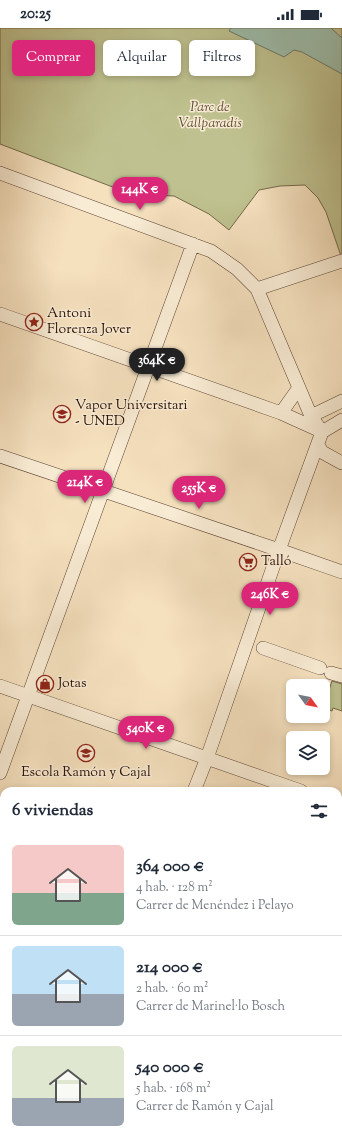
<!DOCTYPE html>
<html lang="es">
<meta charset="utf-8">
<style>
body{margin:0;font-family:"Sorts Mill Goudy",serif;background:#f6f6f7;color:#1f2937;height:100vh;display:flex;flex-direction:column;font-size:15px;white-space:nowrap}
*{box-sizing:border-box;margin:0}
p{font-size:13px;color:#747a83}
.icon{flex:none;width:22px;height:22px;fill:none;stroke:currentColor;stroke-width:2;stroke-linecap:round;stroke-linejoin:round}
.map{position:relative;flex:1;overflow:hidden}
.details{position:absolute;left:0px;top:759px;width:342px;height:356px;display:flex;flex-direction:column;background:#fff;border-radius:12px 12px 0 0;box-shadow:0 2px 6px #0003}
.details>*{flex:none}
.hud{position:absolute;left:12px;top:12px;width:318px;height:36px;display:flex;gap:8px}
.needle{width:26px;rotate:123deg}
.controls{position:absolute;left:286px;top:651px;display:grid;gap:8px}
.controls a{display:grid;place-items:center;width:44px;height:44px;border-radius:6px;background:#fff;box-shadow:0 2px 6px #0003;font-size:20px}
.price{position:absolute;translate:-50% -34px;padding:0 9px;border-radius:14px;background:#db2777;color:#fff;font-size:13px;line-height:26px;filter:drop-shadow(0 1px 2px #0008)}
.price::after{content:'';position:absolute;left:50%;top:24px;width:12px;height:9px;margin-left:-6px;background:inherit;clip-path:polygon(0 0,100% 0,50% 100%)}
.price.active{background:#222;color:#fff}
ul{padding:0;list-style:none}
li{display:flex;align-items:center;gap:12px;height:100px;padding:0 12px}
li+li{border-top:1px solid #e0e1e3}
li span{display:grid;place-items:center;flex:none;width:112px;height:80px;border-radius:6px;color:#555}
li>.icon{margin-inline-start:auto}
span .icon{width:48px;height:48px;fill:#fffc;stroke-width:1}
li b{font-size:17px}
h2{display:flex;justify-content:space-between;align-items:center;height:48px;padding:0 12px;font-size:17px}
.tag{padding:0 14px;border-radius:6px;background:#fff;box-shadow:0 2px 6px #0003;font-size:14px;line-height:36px}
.tag.active{background:#db2777;color:#fff}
.status{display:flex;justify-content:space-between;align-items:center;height:28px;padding:0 20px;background:#fff;direction:ltr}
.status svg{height:11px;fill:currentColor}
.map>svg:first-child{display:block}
.green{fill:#bfc290;stroke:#74684a}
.water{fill:#9ebeac;stroke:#6f7869}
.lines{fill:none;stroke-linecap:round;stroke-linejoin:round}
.street-casing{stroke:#5c4333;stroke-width:14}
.secondary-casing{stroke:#290e04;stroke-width:20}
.street{stroke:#f9ecd5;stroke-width:13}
.secondary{stroke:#f9ecd5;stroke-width:18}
.labels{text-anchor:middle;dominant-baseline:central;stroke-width:3;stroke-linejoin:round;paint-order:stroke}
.park-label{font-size:14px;font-style:italic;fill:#5e4d35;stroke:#f9ecd5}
.poi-label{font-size:14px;fill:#290e04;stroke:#f9ecd5;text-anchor:start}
</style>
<div class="status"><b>20:25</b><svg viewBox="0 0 49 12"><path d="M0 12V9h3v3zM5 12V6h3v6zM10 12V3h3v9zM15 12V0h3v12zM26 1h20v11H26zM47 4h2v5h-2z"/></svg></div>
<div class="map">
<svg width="342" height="1115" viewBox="0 0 342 1115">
<rect width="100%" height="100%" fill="#f6e1bf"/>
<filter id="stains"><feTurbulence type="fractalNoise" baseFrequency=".005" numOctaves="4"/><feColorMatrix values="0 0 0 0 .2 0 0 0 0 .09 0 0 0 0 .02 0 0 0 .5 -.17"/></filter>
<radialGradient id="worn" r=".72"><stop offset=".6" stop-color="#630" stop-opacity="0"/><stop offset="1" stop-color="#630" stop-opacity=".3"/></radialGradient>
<path class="green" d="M0 0H342V228H341L326 184 318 170 305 157 280 158 259 162 229 202 209 186 174 168 131 166 0 116Z
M332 653 342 656V683L333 680 332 683 330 682 328 688 323 686V679Z"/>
<path class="water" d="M231 0H331L342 10V46L302 24 294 22 284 29 282 28 229 3Z"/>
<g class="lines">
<defs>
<path id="street" d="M0 145 211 223 237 241 257 261 311 388 322 404
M257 261 342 233
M0 286 281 385 321 403
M281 385 298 361
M311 388 342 373
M322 404 342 392
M318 417 322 424 342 435
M0 428 279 522 342 544
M263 620 320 640
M331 645 342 648
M0 658 301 763
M0 745 193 216
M194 763 207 730 279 522 322 404
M338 776 342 777
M0 804 4 805
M338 945 342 933
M0 956 4 958
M338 1083 342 1084
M278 1115 280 1111"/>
<path id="secondary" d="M0 1085 4 1087
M41 1111 51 1115
M60 1111 70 1115"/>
</defs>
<use href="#street" class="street-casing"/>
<use href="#secondary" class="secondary-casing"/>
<use href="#street" class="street"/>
<use href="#secondary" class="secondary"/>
</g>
<defs>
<symbol id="sight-ring" viewBox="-11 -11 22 22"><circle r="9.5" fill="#f9ecd5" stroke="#8f2418" stroke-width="1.5"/><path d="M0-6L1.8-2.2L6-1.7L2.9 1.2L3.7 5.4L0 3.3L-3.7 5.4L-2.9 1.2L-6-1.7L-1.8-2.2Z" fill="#8f2418"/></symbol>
<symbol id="university-ring" viewBox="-11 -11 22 22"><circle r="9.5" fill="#f9ecd5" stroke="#8f2418" stroke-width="1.5"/><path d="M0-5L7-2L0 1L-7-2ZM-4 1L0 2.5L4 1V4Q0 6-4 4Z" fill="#8f2418"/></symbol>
<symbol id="supermarket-ring" viewBox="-11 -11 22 22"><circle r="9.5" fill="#f9ecd5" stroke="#8f2418" stroke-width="1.5"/><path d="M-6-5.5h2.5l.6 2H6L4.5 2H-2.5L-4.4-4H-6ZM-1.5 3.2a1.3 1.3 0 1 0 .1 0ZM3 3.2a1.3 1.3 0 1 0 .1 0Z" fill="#8f2418"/></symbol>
<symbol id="shop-ring" viewBox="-11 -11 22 22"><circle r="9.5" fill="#f9ecd5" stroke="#8f2418" stroke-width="1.5"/><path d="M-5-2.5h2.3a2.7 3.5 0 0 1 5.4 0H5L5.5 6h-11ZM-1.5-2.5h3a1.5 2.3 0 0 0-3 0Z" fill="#8f2418"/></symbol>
<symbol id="school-ring" viewBox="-11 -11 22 22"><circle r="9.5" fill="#f9ecd5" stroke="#8f2418" stroke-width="1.5"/><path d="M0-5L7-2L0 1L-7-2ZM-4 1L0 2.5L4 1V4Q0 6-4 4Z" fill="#8f2418"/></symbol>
</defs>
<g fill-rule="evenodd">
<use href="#sight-ring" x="24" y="284" width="20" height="20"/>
<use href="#university-ring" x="52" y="376" width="20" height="20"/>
<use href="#supermarket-ring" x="238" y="524" width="20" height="20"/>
<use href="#shop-ring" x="35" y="646" width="20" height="20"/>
<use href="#school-ring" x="76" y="715" width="20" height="20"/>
</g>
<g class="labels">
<g class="park-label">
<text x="210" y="80">Parc de<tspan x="210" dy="16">Vallparadís</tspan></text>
</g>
<g class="poi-label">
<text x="47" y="286">Antoni<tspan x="47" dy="16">Florenza Jover</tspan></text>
<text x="75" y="378">Vapor Universitari<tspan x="75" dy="16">- UNED</tspan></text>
<text x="261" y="534">Talló</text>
<text x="58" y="656">Jotas</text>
<text x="86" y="745" text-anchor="middle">Escola Ramón y Cajal</text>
</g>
</g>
<rect width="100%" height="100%" filter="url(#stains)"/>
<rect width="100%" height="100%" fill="url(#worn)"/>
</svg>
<div class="controls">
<a><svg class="needle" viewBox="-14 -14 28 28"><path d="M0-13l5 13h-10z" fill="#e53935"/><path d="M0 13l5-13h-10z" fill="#747a83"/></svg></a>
<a><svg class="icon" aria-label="layers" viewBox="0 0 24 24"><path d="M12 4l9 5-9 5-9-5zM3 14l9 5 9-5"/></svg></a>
</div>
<b class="price" style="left:140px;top:183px">144K €</b>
<b class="price active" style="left:157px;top:354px">364K €</b>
<b class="price" style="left:85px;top:476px">214K €</b>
<b class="price" style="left:199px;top:482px">255K €</b>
<b class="price" style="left:270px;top:588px">246K €</b>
<b class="price" style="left:146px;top:722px">540K €</b>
<div class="hud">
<a class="tag active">Comprar</a>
<a class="tag">Alquilar</a>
<a class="tag">Filtros</a>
</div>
<section class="details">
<h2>6 viviendas<svg class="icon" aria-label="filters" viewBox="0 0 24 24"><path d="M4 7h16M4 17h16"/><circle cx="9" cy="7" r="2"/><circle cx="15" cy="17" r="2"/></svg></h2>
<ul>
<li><span style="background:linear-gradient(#f6c9c9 60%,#7fa58c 0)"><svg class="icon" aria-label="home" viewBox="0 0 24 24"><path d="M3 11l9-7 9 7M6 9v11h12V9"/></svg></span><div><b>364 000 €</b><p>4 hab. · 128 m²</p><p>Carrer de Menéndez i Pelayo</p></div></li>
<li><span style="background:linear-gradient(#bfe0f5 60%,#9aa5b1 0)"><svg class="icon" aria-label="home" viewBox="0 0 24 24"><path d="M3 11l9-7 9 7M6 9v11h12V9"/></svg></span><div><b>214 000 €</b><p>2 hab. · 60 m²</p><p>Carrer de Marinel·lo Bosch</p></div></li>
<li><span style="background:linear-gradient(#dfe7d0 65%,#9aa5b1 0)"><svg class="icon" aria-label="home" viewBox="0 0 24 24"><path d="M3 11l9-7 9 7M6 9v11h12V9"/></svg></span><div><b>540 000 €</b><p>5 hab. · 168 m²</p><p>Carrer de Ramón y Cajal</p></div></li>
</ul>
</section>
</div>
